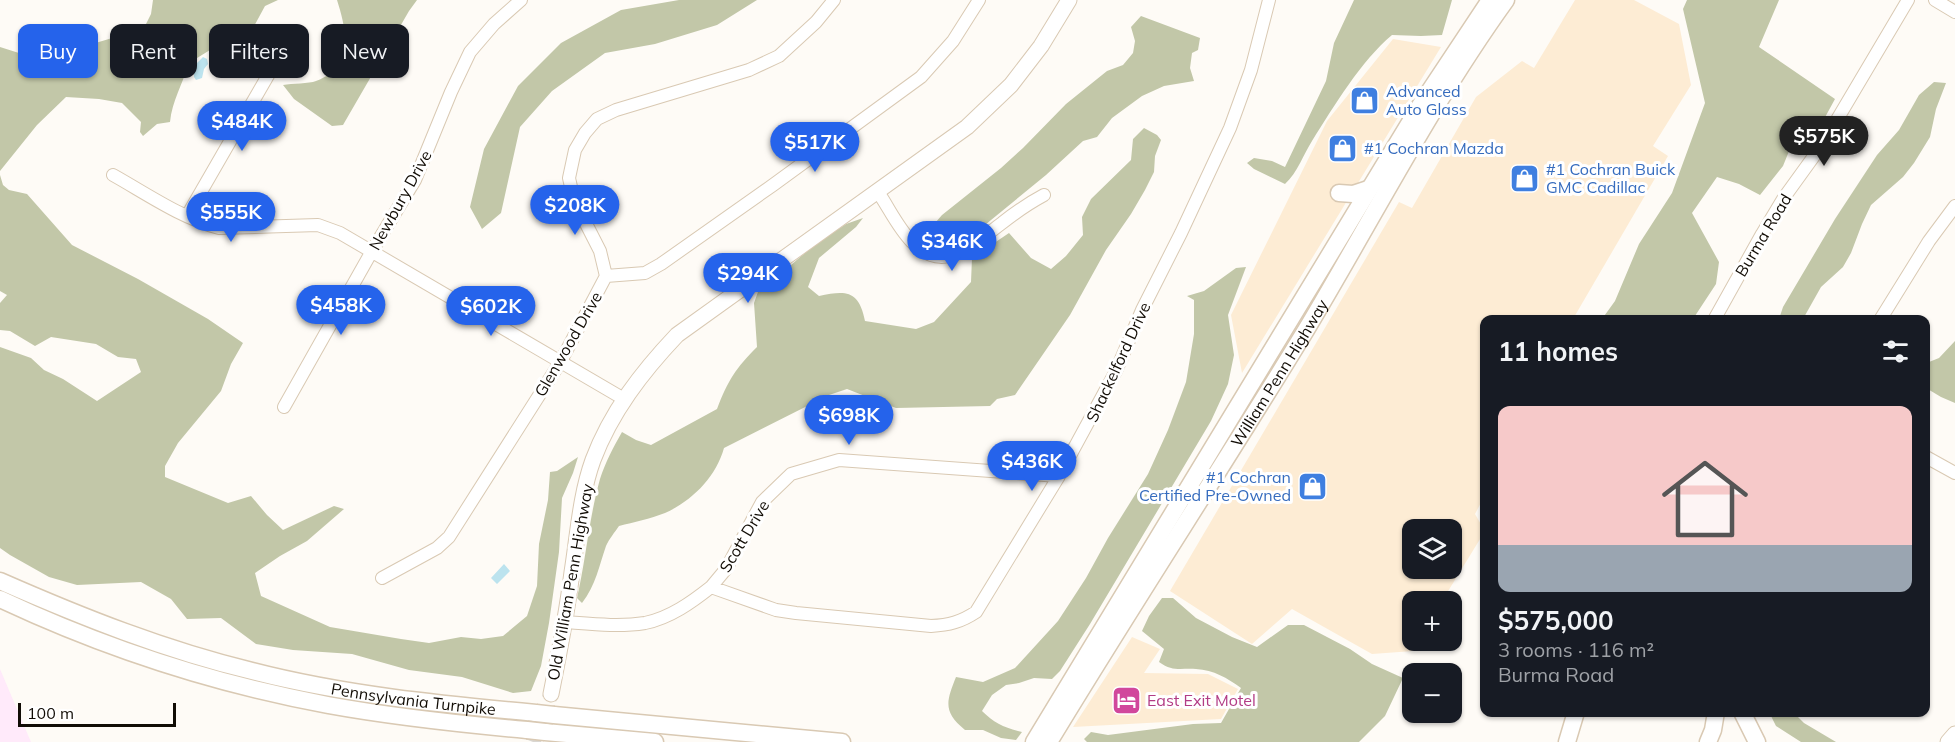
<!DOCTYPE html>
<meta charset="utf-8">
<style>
body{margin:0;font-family:Mulish,sans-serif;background:#242831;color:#f1f3f6;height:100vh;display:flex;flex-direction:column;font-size:22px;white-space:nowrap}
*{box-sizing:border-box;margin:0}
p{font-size:20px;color:#9ea1a6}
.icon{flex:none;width:33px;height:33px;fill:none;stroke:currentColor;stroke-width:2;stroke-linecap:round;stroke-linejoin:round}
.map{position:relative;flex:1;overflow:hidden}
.side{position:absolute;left:1480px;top:315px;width:450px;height:402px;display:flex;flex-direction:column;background:#171b24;border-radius:12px;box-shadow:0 2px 4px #0004}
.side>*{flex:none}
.banner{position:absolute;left:18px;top:24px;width:570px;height:54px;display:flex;gap:12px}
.buttons{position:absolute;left:1402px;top:519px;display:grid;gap:12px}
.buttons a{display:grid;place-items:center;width:60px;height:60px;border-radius:12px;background:#171b24;box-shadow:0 2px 4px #0004;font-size:30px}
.scale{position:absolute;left:18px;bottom:15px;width:158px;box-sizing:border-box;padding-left:6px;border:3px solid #110c05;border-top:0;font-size:16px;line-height:21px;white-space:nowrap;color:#110c05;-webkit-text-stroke:4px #fff;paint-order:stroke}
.price{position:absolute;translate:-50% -51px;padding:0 14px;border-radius:21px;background:#2563eb;color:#fff;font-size:20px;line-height:39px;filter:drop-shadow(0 2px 3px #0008)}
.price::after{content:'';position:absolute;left:50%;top:36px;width:18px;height:14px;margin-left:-9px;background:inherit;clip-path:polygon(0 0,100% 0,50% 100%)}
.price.on{background:#222;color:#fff}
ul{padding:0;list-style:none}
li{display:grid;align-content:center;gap:12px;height:318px;padding:0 18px}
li+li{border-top:2px solid #363941}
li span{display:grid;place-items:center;height:186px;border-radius:12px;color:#555}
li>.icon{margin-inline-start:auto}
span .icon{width:108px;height:108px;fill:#fffc;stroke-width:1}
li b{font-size:26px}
h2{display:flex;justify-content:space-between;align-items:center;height:72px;padding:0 18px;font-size:26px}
.pill{padding:0 21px;border-radius:12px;background:#171b24;box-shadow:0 2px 4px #0004;font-size:21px;line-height:54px}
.pill.on{background:#2563eb;color:#fff}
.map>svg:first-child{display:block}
.built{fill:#fdecd4;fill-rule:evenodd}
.industrial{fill:#ffeafa}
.forest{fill:#c2c7a8}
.water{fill:#bce3ee}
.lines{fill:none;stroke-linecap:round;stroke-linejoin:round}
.major-tunnel{stroke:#dad7d2;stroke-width:15;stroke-dasharray:15 8;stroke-linecap:butt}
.minor-casing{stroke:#d9c9b3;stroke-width:14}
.major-casing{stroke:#d9c9b3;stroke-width:17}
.highway-casing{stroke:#d9c9b3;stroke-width:19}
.minor{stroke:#fff;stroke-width:12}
.major{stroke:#fff;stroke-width:15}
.highway{stroke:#fff;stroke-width:16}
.highway-bridge-casing{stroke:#d9c9b3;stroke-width:19;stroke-linecap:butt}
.highway-bridge{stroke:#fff;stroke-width:16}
.labels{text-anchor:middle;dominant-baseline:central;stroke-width:6;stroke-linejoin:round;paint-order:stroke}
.shop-label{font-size:16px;fill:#366cbe;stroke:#fff;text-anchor:start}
.street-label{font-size:16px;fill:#110c05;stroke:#fff}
.hotel-label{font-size:16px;fill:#b23c85;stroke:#fff;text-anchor:start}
</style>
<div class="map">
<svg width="1955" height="742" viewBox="0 0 1955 742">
<rect width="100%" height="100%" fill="#fefbf6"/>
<path class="built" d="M1575 0H1634L1679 24 1691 85 1653 146 1668 156 1573 319 1485 320V495L1475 514 1485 531 1442 601 1413 602V640L1419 641 1413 651 1372 654 1292 609 1252 644 1170 591 1399 202 1412 208 1476 97 1522 61 1534 68ZM1413 530H1452V568H1413Z
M1393 39 1441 47 1242 373 1231 315 1327 121Z
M1132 637 1160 649 1144 673 1208 674 1238 689 1221 719 1073 727Z"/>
<path class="industrial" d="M0 669 31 742H0Z"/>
<path class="forest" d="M153 0H278L265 6 252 30 247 50 253 61 248 72 238 64 210 50 189 63C183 83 172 101 170 122L157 124 143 136 140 132 141 122 122 103 99 99 66 97 37 125 0 171V47L41 60 68 64 89 45 122 35 142 32 151 14Z
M337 0H417L409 11 343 125 332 126 294 99 283 85C292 83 309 84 316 81 355 66 347 32 337 0Z
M679 0H757L717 25 655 44 605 53 552 91 520 127 501 213 482 229 470 207 484 149 518 86 561 43 621 10Z
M1354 0H1452L1442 35 1421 36 1392 35C1361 61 1334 106 1312 141 1303 155 1298 172 1285 184L1254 169 1247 163 1254 158 1272 161 1285 167 1326 81 1334 43Z
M1687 0H1779L1759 47 1835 99 1823 121 1812 135 1798 129 1783 166 1760 195 1739 184 1717 177 1692 213 1719 262 1716 284 1693 319H1602L1615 301 1639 244 1672 193 1705 103 1683 9Z
M1141 16 1200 38 1198 50 1192 53 1190 68 1194 81 1164 86 1142 96 1112 118 1097 137 1083 141 1046 175 969 238 934 242 929 230 942 215 1001 168 1023 148 1066 104 1107 71 1123 65 1133 53 1135 41 1131 27Z
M1934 82 1946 83 1936 109 1930 137 1914 163 1903 177 1871 205 1862 224 1851 253 1843 267 1821 287 1803 319H1779L1783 307 1835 219 1877 155 1899 130 1919 95Z
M1144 128 1157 135 1161 140 1155 156 1154 172 1145 190 1131 214 1106 250 1070 315 1015 395 997 399 990 406 896 408 847 389 829 395 724 448C716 477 692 501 665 513 650 519 634 522 619 526 615 532 609 539 606 546 599 566 596 585 582 603L577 598C586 559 589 518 600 479 605 463 614 446 622 432L636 440 651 445 717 409C728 380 736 368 757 347L754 303 759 289 791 265 814 245 846 224 863 218 856 227 819 258 808 287 819 296C846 290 859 290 865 321L916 329 934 322 971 282 972 258 1009 233 1031 258 1051 269 1066 256 1083 235 1082 217 1091 199 1131 160 1133 139Z
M0 175 3 185 9 190 27 194 72 245 138 279 208 319 243 343 231 364 221 391 178 443 165 466V477L228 503 251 496 267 515 283 530 334 506 344 509 307 541 280 556 255 573 261 596 330 627 401 639 429 643 461 637 481 639 503 636 527 616 537 586 539 544 548 500 550 472 557 471 578 457 573 473 562 498 559 552 549 623 541 666 531 691 513 693 462 677 409 670 352 654 293 650 256 644 221 618 187 619 171 599 141 582 77 585 49 577 10 555 0 548V347L31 358 44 370 63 379 97 401 141 372 136 359 118 357 96 344 51 337 35 346 10 331 0 330V303L7 295 0 291Z
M1246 267 1228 315 1234 355 1228 384 1211 421 1090 624 1060 671 1052 679 1034 678 1019 683 1006 685 992 695 982 711C994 723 1005 728 1022 732L1016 740 1001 738 983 730H965C943 712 946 702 956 677L983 682 1015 668 1058 621 1086 578 1108 538 1148 474 1168 430 1186 382 1194 334V300L1187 296 1204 291 1236 268Z
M1955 341V403L1941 397 1926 388V365L1929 362 1939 358Z
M1162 598H1173L1196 618 1232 637 1257 647 1288 625H1304L1350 649 1372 664 1403 678 1385 716 1359 742H1087L1084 739 1091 732 1108 735 1193 724 1221 723 1241 688C1227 678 1214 670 1196 669 1180 668 1173 672 1159 662L1164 649 1142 631 1149 616Z
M1771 713H1794L1804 723 1836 742H1801L1776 726 1770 714Z"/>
<path class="water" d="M203 57 207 59 208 64 204 69 202 78 196 80 194 77V66Z
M504 564 510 571 497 584 491 578Z"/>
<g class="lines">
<path class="major-tunnel" d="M533 742 551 694"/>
<defs>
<path id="minor" d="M1935 0 1955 12
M113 175C147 194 181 218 219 228L318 225 340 233 624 399
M878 192C889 208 898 228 912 242 944 276 974 244 1002 223 1016 212 1029 203 1044 195
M187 216 270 72
M606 276 645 273 661 264 773 185 921 77 953 41 979 0
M1714 320 1762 234 1783 199 1822 145 1908 0
M1880 320 1929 241 1955 206
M284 407 372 251 415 180 451 92 470 52 494 24 521 0
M1926 457 1955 473
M382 578 437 548 449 537 561 361 606 276 600 251 574 200 569 178 575 150 585 133 597 119 616 110 749 70 779 56 816 22 834 0
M711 587 726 569 762 502 791 474 839 460 1059 476
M565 622C592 624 619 627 645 623 670 618 692 602 711 587L776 610 796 613 931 626C949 625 961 622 976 612L1059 476 1116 371 1142 310 1181 233 1230 128 1251 70 1269 0"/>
<path id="major" d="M551 694C559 654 567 613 572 572 578 535 580 496 593 460 611 412 642 372 677 335L967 127 1011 85 1041 46 1069 0
M1948 742 1955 734"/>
<g id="highway">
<path d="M1339 193 1353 194 1368 189"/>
<path id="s1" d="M0 581C82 617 165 650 252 671 345 695 440 704 536 713"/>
<path d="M0 599C104 648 215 684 328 705 394 717 460 724 527 730"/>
<path d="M1742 712 1757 742"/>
<path d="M554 715 842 742"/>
<path d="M545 732 655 742"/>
<path d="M1034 742 1423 101 1490 0"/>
<path id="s2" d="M1049 742C1133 603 1222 468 1306 330 1372 220 1431 104 1506 0"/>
<path d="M1567 742 1576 712"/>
<path d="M1708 742 1713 730 1716 712"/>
</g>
</defs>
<use href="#minor" class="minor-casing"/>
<use href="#major" class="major-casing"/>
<use href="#highway" class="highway-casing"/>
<use href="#minor" class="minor"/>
<use href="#major" class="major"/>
<use href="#highway" class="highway"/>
<defs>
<path id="highway-bridge" d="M536 713 554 715
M527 730 545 732"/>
</defs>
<use href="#highway-bridge" class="highway-bridge-casing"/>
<use href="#highway-bridge" class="highway-bridge"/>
</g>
<defs>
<symbol id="shop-square" viewBox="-11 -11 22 22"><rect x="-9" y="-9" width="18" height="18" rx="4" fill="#3f7fe0" stroke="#fff"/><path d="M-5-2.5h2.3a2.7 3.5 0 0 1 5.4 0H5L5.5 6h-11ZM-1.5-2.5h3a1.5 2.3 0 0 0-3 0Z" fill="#fff"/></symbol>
<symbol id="hotel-square" viewBox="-11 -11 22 22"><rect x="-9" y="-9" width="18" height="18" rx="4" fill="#d1479c" stroke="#fff"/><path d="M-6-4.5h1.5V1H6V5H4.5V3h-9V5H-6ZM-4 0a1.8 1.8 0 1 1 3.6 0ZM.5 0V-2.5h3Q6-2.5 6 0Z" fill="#fff"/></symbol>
</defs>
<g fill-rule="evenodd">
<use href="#shop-square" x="1348" y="84" width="33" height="33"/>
<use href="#shop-square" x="1326" y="132" width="33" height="33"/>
<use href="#shop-square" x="1508" y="162" width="33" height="33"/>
<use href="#shop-square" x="1296" y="470" width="33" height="33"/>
<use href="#hotel-square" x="1110" y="684" width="33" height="33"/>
</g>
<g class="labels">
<g class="shop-label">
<text x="1386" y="91">Advanced<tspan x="1386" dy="18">Auto Glass</tspan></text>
<text x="1364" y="148">#1 Cochran Mazda</text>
<text x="1546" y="169">#1 Cochran Buick<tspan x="1546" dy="18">GMC Cadillac</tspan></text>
<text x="1291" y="477" text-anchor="end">#1 Cochran<tspan x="1291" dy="18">Certified Pre-Owned</tspan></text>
</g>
<g class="street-label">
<text transform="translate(400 200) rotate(-61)">Newbury Drive</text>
<text transform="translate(1763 235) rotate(-59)">Burma Road</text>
<text transform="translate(568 344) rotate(-60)">Glenwood Drive</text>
<text transform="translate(1118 362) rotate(-65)">Shackelford Drive</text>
<text stroke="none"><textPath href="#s2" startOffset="435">William Penn Highway</textPath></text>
<text transform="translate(744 536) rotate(-59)">Scott Drive</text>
<text transform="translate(570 582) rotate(-80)">Old William Penn Highway</text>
<text stroke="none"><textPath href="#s1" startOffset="432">Pennsylvania Turnpike</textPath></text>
</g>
<g class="hotel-label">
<text x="1147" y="700">East Exit Motel</text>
</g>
</g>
</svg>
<div class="buttons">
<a><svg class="icon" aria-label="layers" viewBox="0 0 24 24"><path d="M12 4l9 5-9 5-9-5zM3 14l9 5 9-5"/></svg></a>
<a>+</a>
<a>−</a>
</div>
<div class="scale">100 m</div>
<b class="price" style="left:242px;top:152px">$484K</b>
<b class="price on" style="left:1824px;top:167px">$575K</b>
<b class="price" style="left:815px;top:173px">$517K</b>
<b class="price" style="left:575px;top:236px">$208K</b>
<b class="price" style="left:231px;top:243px">$555K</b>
<b class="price" style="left:952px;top:272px">$346K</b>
<b class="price" style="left:748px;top:304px">$294K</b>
<b class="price" style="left:341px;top:336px">$458K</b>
<b class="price" style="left:491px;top:337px">$602K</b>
<b class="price" style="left:849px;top:446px">$698K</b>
<b class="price" style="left:1032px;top:492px">$436K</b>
<div class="banner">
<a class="pill on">Buy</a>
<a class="pill">Rent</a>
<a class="pill">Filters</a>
<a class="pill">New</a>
</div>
<section class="side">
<h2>11 homes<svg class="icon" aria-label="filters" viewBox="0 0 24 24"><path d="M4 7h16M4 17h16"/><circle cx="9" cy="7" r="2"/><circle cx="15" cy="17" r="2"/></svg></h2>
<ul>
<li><span style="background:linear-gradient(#f6c9c9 75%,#9aa5b1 0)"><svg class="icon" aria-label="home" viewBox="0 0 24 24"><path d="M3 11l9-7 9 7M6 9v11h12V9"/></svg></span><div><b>$575,000</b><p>3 rooms · 116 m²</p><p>Burma Road</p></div></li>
</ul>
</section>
</div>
